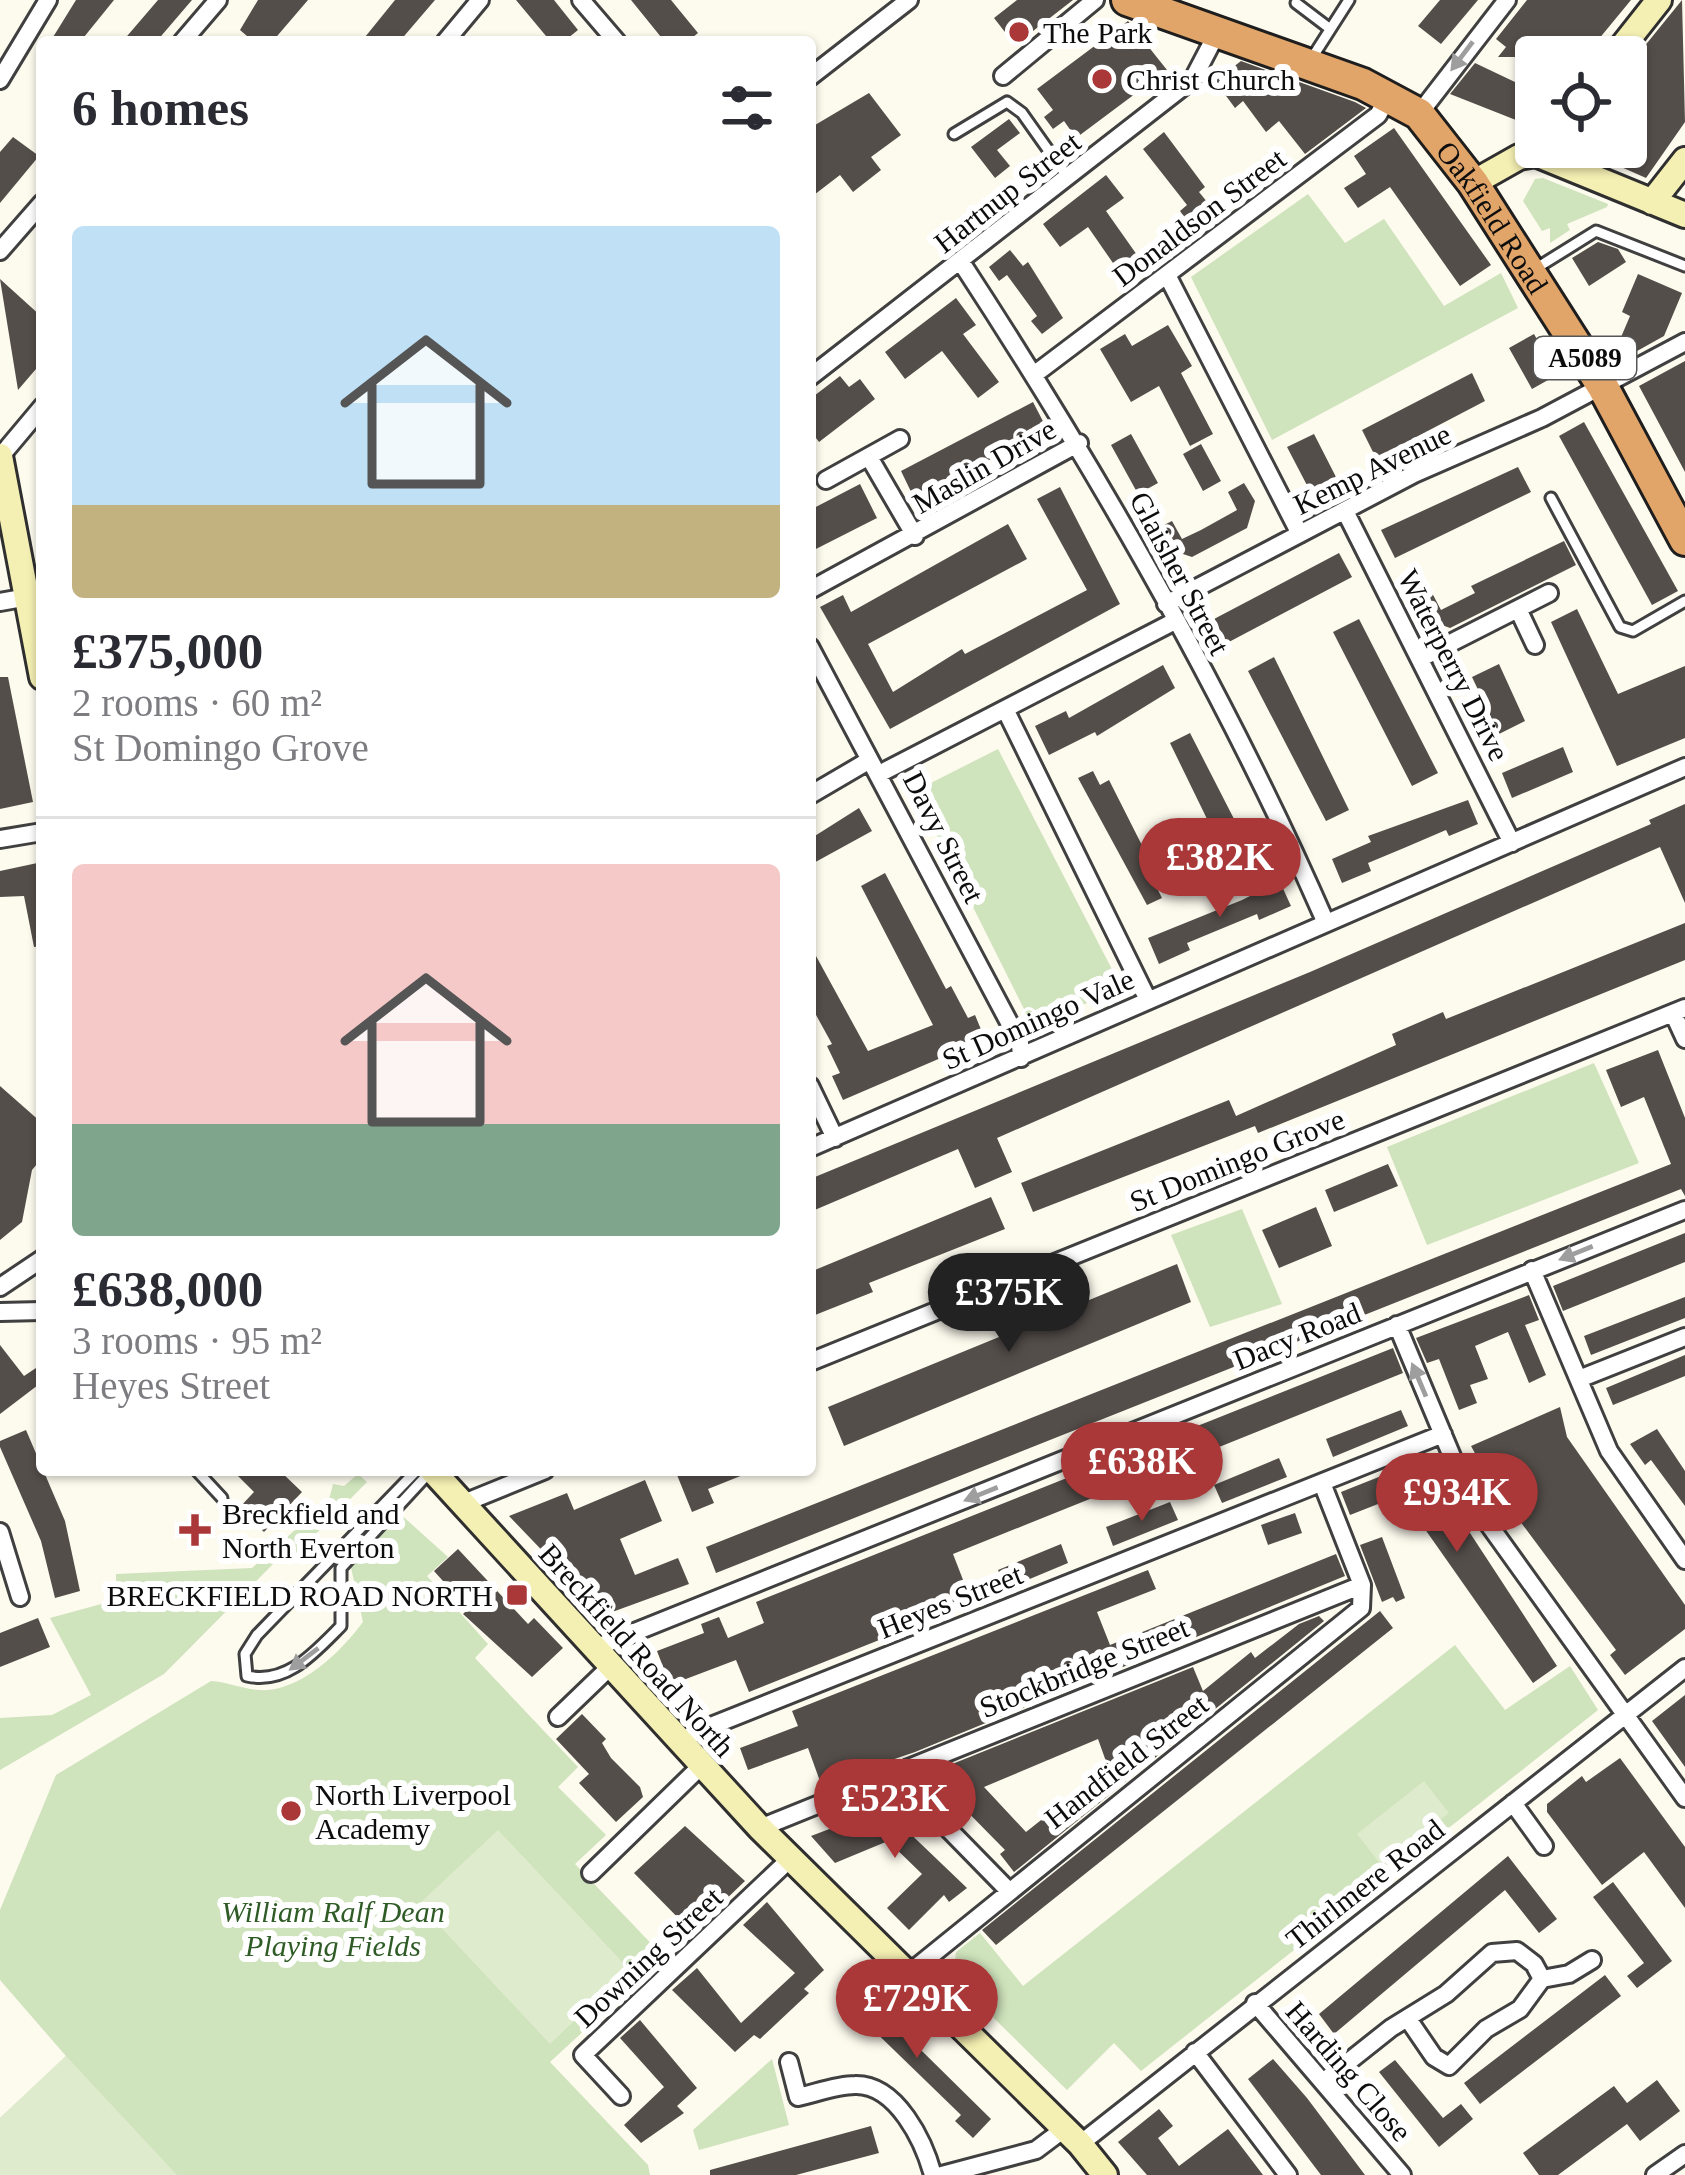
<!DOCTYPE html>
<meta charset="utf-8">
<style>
body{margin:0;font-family:Georgia,serif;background:#f7f7f7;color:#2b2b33;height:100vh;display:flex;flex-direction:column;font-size:45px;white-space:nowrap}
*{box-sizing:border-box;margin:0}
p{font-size:39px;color:#7c7c81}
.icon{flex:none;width:66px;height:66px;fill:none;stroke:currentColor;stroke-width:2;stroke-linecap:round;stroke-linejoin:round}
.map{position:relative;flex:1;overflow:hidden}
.sheet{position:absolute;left:36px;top:36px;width:780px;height:1440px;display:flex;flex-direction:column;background:#fff;border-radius:12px;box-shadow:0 3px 9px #0004}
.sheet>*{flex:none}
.fabs{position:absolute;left:1515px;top:36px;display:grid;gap:24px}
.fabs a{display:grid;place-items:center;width:132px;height:132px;border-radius:12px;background:#fff;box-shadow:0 3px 9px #0004;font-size:60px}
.price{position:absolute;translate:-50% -102px;padding:0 27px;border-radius:42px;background:#aa3838;color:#fff;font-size:39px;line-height:78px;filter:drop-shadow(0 3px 6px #0008)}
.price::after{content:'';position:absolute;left:50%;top:72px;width:36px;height:27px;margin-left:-18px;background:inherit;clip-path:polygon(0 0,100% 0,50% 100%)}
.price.active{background:#222;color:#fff}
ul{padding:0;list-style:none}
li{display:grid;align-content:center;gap:24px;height:636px;padding:0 36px}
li+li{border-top:3px solid #e1e1e2}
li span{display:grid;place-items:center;height:372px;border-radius:12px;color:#555}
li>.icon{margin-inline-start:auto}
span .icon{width:216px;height:216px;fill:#fffc;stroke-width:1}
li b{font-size:51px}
h2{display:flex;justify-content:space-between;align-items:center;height:144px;padding:0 36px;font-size:51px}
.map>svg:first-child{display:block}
.green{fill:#cfe3bc}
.pitch{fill:#dfebcd}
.building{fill:#544e4a;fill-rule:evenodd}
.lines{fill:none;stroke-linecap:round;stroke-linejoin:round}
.lane-casing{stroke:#404040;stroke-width:15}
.street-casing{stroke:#404040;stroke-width:22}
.secondary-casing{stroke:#2f2f2f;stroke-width:30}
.highway-casing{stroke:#1e1e1e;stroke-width:36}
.lane{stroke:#fff;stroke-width:9}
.street{stroke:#fff;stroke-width:16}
.secondary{stroke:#f4efb2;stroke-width:24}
.highway{stroke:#e1a469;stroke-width:30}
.oneway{fill:#9e9e9e}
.poi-dot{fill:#aa3838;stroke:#fff;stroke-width:4.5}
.labels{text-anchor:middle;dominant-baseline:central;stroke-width:12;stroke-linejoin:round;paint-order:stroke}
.shield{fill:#fff;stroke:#565656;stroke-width:3}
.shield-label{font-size:27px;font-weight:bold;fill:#0d0d0d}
.poi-label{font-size:30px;fill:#0d0d0d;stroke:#fff;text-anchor:start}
.street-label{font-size:30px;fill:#0d0d0d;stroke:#fff}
.park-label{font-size:30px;font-style:italic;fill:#2f5b26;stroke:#fff}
</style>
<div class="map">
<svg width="1685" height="2175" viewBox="0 0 1685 2175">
<rect width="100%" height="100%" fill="#fdfaee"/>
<path class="green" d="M1543 178 1608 204 1607 207 1567 224 1570 230 1550 243V228L1542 231 1523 201 1535 179Z
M1308 194 1345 243 1384 219 1444 306 1501 273 1518 308 1272 440 1191 277Z
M998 749 1118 981 1117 991 1032 1025 915 791Z
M1594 1063 1639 1163 1427 1245 1387 1147Z
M1242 1209 1282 1304 1210 1327 1171 1235Z
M358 1474 367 1482 296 1554 280 1557 164 1674 0 1770V1718L52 1715 91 1695 50 1618 116 1600V1574L252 1568 329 1500 333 1484 344 1486Z
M398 1512 448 1557 427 1576 488 1644 475 1658 578 1767 558 1787 606 1835 575 1864 664 1957 550 2062 648 2165 650 2175H0V2118L66 2056 0 1980V1910L56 1775 211 1681C227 1682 243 1689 259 1690 299 1693 341 1652 363 1622L350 1563Z
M1455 1645 1505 1710 1570 1666 1598 1710 1141 2071 1114 2043 1067 2090 953 1978 956 1952 980 1933 1023 1986Z
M772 2059 789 2125 699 2150 693 2130Z"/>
<path class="pitch" d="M1424 1781 1449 1813 1381 1865 1357 1834Z
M498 1830 629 1969 550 2044 419 1904Z
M66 2056 177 2175H0V2118Z"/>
<path class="building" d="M76 0H114L80 42H50Z
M158 0H192L156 42H122Z
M258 0H308L272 42H254L240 30Z
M395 0H435L399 42H361Z
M516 0H554L578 30 563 42H551Z
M631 0H671L698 33 687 42H665Z
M1017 0H1073L1015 45 994 18Z
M1440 0H1478L1441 44 1418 26Z
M1527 0H1631L1584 57H1498L1506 47 1496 39Z
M1682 0 1685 122 1646 178 1576 147H1626V69Z
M1128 21 1167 70 1076 138 1064 121 1053 129 1044 117 1053 110 1037 89Z
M1241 61 1355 102 1366 108 1305 154 1279 121 1266 132 1243 101 1235 108 1215 81Z
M1475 63 1536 92 1531 126 1450 94Z
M869 93 901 135 871 157 881 170 853 192 840 175 810 198V128Z
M1009 119 1020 133 997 150 1010 166 995 178 971 147Z
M1394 128 1491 265 1460 286 1390 187 1358 208 1344 188 1366 174 1354 156Z
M1164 132 1205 187 1199 192 1212 208 1190 225 1180 211 1187 205 1143 149Z
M13 137 39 156 0 203V152Z
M1106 175 1124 198 1106 211 1142 262 1122 276 1088 227 1060 247 1043 224Z
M1598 242 1618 249 1626 262 1589 286 1572 258Z
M1010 250 1023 266 1028 262 1063 318 1042 334 1031 321 1037 316 1007 275 999 281 989 267Z
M1638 274 1682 293 1664 336 1621 360 1616 349 1630 316 1622 312Z
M0 279 42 317V362L18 390Z
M956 298 976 325 963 334 999 382 978 398 942 351 905 379 885 352Z
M1168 325 1192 366 1181 373 1213 434 1190 446 1159 386 1131 402 1100 349 1125 334 1132 346Z
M1534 334 1557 375 1532 389 1509 348Z
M1685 361V472L1639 386Z
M1472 373 1485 401 1376 458 1362 430Z
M840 376 849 387 860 379 875 399 819 442 810 430V399Z
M1033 402 1047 429 915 500 901 471Z
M1584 422 1678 591 1652 605 1559 436Z
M1131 434 1158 483 1138 494 1111 445Z
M1314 434 1336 477 1310 491 1287 447Z
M1201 444 1221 481 1203 491 1183 454Z
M1518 467 1531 492 1395 558 1381 530Z
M1244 483 1255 501 1247 528 1192 557 1165 548 1156 529 1172 521 1182 539 1201 530 1237 510 1228 492Z
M860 484 877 518 810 552V510Z
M1060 487 1120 604 890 729 820 607 843 595 851 612 1008 524 1027 559 868 644 893 692 962 649 965 654 1087 590 1037 499Z
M1564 541 1576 565 1450 628 1423 618 1415 600 1431 591 1441 610 1475 593 1471 586Z
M1339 553 1352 577 1227 643 1214 619Z
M1577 609 1618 694 1685 666V738L1617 766 1551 622Z
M1359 619 1438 773 1412 786 1333 632Z
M1274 657 1349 810 1326 821 1248 671Z
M1499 664 1525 721 1499 734 1472 677Z
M1163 665 1175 688 1097 736 1095 732 1049 755 1035 726 1066 711 1069 718Z
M0 677H8L33 802 0 809Z
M1190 733 1253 856 1238 864 1234 857 1227 860 1170 743Z
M1563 747 1573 772 1512 798 1502 773Z
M1093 771 1100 785 1109 780 1160 881 1155 884 1162 898 1147 905 1078 778Z
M1468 800 1478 824 1449 836 1446 830 1404 848 1368 863 1371 871 1342 883 1332 859 1371 842 1368 836Z
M1685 804V903L1660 847 997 1138 1012 1172 975 1188 958 1149 810 1212V1179L1310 972 1651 824 1649 820Z
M859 808 872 831 810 865V839Z
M42 862V946L34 947 24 896 0 897V871Z
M885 873 946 989 951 986 968 1018 975 1015 985 1039 843 1100 832 1076 840 1073 827 1046 832 1044 810 1004V945L868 1051 933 1025 861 886Z
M1265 879 1269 887 1280 882 1291 906 1259 920 1257 914 1187 943 1190 950 1159 964 1148 938 1242 900 1254 894 1249 886Z
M1685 923V960L1258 1133 1255 1126 1033 1212 1021 1183 1229 1100 1236 1116 1396 1045 1392 1034 1443 1012 1446 1019Z
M1658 1050 1685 1118V1196L1681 1189 716 1573 706 1547 1671 1164 1644 1097 1621 1107 1606 1070Z
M0 1086 42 1123V1158L32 1170 22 1222 0 1240Z
M1388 1164 1398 1186 1334 1212 1325 1190Z
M991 1197 1005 1229 869 1283 873 1292 810 1317V1272Z
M1316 1207 1332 1246 1279 1268 1262 1230Z
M1685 1233V1262L1563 1311 1553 1286Z
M1177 1264 1191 1302 844 1446 828 1407Z
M1529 1295 1539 1320 1525 1325 1546 1375 1529 1383 1508 1332 1475 1346 1488 1379 1470 1385 1477 1403 1459 1410 1439 1359 1427 1363 1416 1338Z
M1685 1297V1318L1591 1355 1584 1336Z
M0 1345 24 1376 42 1364V1382L0 1414Z
M1393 1348 1403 1373 953 1554 972 1603 749 1692 736 1660 670 1685 657 1651 704 1633 701 1624 719 1617 728 1638 764 1623 756 1602Z
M1685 1355V1376L1613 1405 1606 1388Z
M1560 1407 1567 1437 1685 1605V1629L1625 1675 1610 1655 1616 1650 1490 1481 1471 1446Z
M1401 1410 1408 1426 1333 1457 1326 1439Z
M1657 1429 1685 1471V1506L1651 1460 1645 1465 1630 1444Z
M26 1430 65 1521 80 1591 55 1598 41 1541 0 1447V1441Z
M1434 1455 1443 1478 1436 1481 1557 1666 1533 1683 1401 1495 1350 1515 1341 1492Z
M1279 1458 1287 1477 1222 1503 1214 1485Z
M232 1470H279L302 1492 264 1532 239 1508 254 1492Z
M675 1470H753V1471L708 1489 714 1503 692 1512Z
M645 1480 662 1521 620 1539 635 1575 678 1558 689 1584 604 1615 509 1516 567 1493 574 1510Z
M1170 1502 1178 1520 1113 1546 1106 1527Z
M1295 1513 1302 1533 1268 1545 1261 1525Z
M1382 1537 1405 1598 1396 1602 1393 1597 1382 1602 1360 1545Z
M1061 1544 1068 1563 1006 1589 998 1570Z
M458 1549 528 1624 534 1618 563 1648 532 1677 463 1614 468 1609 434 1571Z
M1336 1554 1345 1576 915 1752 821 1784 808 1748 748 1770 740 1748 798 1726 792 1711 1148 1570 1156 1589 1097 1612 1110 1645Z
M1380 1611 1393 1628 996 1945 982 1930Z
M1319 1616 1324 1621 1014 1872 1000 1854 1005 1850 945 1789 934 1794 925 1775 1193 1667 1203 1691 1251 1652 1255 1658 1299 1624ZM1098 1739 1108 1767 1026 1832 984 1787Z
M38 1618 50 1647 0 1667V1633Z
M1685 1695V1767L1652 1721Z
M582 1714 606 1739 602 1743 611 1758 640 1787 643 1797 616 1822 579 1783 589 1774 556 1739Z
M1620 1758 1685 1847V1908L1644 1852 1602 1885 1547 1812V1804L1582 1776 1586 1782Z
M890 1806 897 1821 967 1888 949 1902 944 1895 909 1930 887 1908 922 1874 888 1841 835 1863 811 1836Z
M685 1826 745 1881 692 1932 634 1873Z
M1508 1856 1557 1919 1539 1933 1505 1890 1334 2034 1319 2014Z
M1613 1882 1672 1961 1637 1988 1627 1976 1644 1963 1593 1897Z
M767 1902 824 1970 804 1989 809 1993 760 2039 754 2035 735 2052 672 1990 697 1968 741 2023 795 1973 743 1925Z
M1605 1975 1621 1996 1480 2104 1464 2083Z
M859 1989 991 2119 973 2138 955 2121 961 2115 862 2019 856 2026 840 2009Z
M640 2020 697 2088 677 2106 684 2113 641 2143 624 2125 664 2087 620 2038Z
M1273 2059 1307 2098 1365 2175H1321L1248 2079Z
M1395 2060 1443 2118 1461 2104 1473 2119 1439 2147 1379 2072Z
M1657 2080 1680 2111 1640 2141 1627 2124 1558 2175H1539L1523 2153 1614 2086 1627 2103Z
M1159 2109 1173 2126 1158 2138 1179 2166 1228 2129 1263 2175H1147L1118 2142Z
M871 2126 879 2153 796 2175H710V2170Z"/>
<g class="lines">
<defs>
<path id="lane" d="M1296 3 1329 28
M1310 61 1349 0
M954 134 1007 102 1022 113 1068 178
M1535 269 1596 231 1685 266
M1551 498 1620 627 1633 631 1685 601
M196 1470 222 1498
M417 1470 257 1635 245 1654 247 1676C287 1685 315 1652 341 1626V1568L428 1474"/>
<path id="street" d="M581 0 617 42
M182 42 218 0
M445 42 480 0
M1003 76 1095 0
M810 77 909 0
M0 80 48 0
M1419 114 1507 0
M0 251 42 203
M961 262C1099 473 1225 692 1326 923
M1167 275 1300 534
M1035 374 1378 115 1389 96
M810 377 1193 79 1217 33
M0 457 42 407
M869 457 915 536
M826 480 900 439
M1345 511 1512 843
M810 590 1079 443
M0 602 28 597
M1166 604 1414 474 1542 418 1685 342
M1518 609 1535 645
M810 647 1020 1043 1021 1058
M1423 657 1549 593
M1006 711 1148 1000
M881 773 1175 621
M810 795 868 761
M0 839 42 832
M1673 1013 1685 1039
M810 1086 835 1138
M810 1148 1685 767
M1532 1270 1609 1451 1685 1560
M0 1287 42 1259
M0 1312 42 1311
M1397 1325 1469 1497 1685 1798
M810 1362 1685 1008
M1579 1379 1685 1337
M464 1503 545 1470
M0 1532 20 1597
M595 1648 1685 1210
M558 1717 611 1666
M680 1743 696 1732 1443 1434
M908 1768 921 1801 1007 1889
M1513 1803 1544 1846
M760 1828 1362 1585
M591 1873 701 1766
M908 1974 1361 1608 1362 1585 1322 1483
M1255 2003 1402 2175
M1408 2019 1434 2057 1449 2066 1486 2029 1520 2009 1542 1979
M1195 2052 1288 2175
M789 2062 798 2097C816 2093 837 2085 855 2085 897 2084 924 2142 933 2175
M1323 2082 1391 2028 1446 1994 1492 1953 1517 1951 1534 1964 1542 1979 1569 1974 1592 1960
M621 2096 583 2055 791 1858
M1080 2144 1685 1668
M942 2175 1036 2150 1064 2129
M1655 2175 1685 2154"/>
<path id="secondary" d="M1614 57 1659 0
M1473 183 1519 157 1536 154 1685 215
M1652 202 1685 160
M0 456 42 677
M432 1470 760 1828 1080 2144 1105 2175"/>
<g id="highway">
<path id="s1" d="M1127 0 1363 84 1419 114 1473 183 1603 387 1685 540"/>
</g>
</defs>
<use href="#lane" class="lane-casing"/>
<use href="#street" class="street-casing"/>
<use href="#secondary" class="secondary-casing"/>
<use href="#highway" class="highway-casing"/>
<use href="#lane" class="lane"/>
<use href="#street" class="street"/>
<use href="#secondary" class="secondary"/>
<use href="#highway" class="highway"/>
</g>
<defs><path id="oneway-solid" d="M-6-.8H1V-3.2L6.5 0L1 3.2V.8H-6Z" transform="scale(3)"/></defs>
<g class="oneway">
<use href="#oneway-solid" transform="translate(1462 56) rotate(127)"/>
<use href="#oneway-solid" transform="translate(1576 1253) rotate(158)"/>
<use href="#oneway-solid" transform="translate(1419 1380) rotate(-113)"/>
<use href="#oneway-solid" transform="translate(981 1494) rotate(158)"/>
<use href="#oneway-solid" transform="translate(304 1659) rotate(143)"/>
</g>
<g class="poi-dot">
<circle cx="1019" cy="32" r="12"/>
<circle cx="1102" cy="79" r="12"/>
<path d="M189 1512h12v12h12v12h-12v12h-12v-12h-12v-12h12z"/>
<rect x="505" y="1583" width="24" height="24" rx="6"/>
<circle cx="291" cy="1811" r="12"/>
</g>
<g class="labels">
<rect class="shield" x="1534" y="337" width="102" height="42" rx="9"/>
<g class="shield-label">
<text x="1585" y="358">A5089</text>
</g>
<g class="poi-label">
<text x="1043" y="32">The Park</text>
<text x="1126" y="79">Christ Church</text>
<text x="222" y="1513">Breckfield and<tspan x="222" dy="34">North Everton</tspan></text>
<text x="493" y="1595" text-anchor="end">BRECKFIELD ROAD NORTH</text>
<text x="315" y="1794">North Liverpool<tspan x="315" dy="34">Academy</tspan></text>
</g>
<g class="street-label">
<text transform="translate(1007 192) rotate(-38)">Hartnup Street</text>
<text stroke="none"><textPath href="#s1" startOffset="441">Oakfield Road</textPath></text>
<text transform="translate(1199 217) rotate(-37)">Donaldson Street</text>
<text transform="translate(984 466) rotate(-30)">Maslin Drive</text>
<text transform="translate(1372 469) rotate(-26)">Kemp Avenue</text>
<text transform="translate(1180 573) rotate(62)">Glaisher Street</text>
<text transform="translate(1454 665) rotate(63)">Waterperry Drive</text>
<text transform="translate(944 837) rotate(63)">Davy Street</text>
<text transform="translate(1038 1019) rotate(-24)">St Domingo Vale</text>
<text transform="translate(1237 1160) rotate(-22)">St Domingo Grove</text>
<text transform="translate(1297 1336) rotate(-22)">Dacy Road</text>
<text transform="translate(950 1601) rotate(-22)">Heyes Street</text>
<text transform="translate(637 1650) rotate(48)">Breckfield Road North</text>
<text transform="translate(1084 1667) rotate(-22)">Stockbridge Street</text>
<text transform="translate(1126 1761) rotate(-38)">Handfield Street</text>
<text transform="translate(1365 1884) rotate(-38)">Thirlmere Road</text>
<text transform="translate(648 1957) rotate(-43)">Downing Street</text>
<text transform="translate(1349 2071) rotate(49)">Harding Close</text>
</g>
<g class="park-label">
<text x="333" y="1911">William Ralf Dean<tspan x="333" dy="34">Playing Fields</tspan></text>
</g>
</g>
</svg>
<div class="fabs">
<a><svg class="icon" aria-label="locate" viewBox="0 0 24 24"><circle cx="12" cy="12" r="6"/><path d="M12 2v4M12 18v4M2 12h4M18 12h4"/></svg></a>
</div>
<b class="price" style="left:1220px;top:920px">£382K</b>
<b class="price active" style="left:1009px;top:1355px">£375K</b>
<b class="price" style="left:1142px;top:1524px">£638K</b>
<b class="price" style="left:1457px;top:1555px">£934K</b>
<b class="price" style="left:895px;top:1861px">£523K</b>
<b class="price" style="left:917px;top:2061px">£729K</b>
<section class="sheet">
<h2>6 homes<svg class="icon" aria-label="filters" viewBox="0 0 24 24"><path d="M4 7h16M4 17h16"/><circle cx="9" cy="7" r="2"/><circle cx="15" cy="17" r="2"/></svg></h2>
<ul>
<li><span style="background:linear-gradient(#bfe0f5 75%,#c2b280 0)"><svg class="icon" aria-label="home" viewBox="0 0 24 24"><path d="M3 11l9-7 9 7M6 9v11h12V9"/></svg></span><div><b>£375,000</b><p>2 rooms · 60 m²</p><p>St Domingo Grove</p></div></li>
<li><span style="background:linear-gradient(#f6c9c9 70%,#7fa58c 0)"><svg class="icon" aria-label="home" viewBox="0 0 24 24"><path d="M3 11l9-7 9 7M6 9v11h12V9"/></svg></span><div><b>£638,000</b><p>3 rooms · 95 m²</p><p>Heyes Street</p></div></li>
</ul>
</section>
</div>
